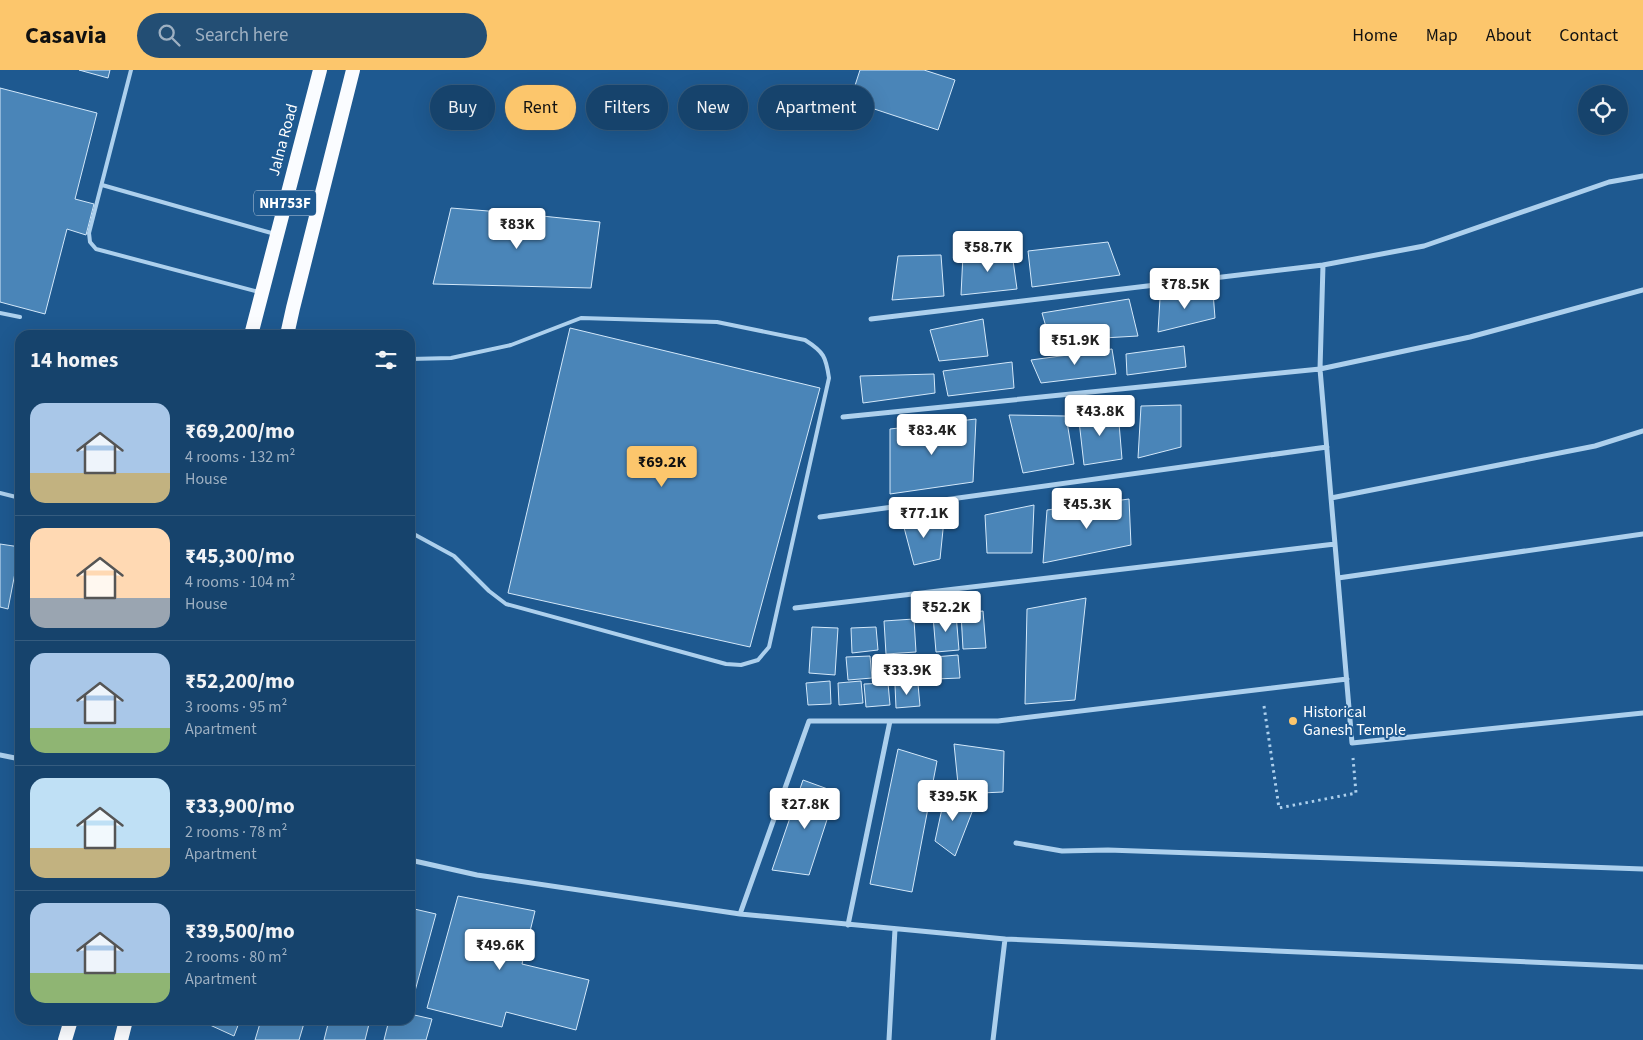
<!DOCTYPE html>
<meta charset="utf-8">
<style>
body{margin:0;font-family:"Source Sans 3",sans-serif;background:#234e74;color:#f1f3f6;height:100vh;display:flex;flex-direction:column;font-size:19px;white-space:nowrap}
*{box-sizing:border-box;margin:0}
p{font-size:16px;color:#9eb0c2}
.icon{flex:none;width:28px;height:28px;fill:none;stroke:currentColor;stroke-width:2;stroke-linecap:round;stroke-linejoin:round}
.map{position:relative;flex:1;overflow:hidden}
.details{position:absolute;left:15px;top:260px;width:400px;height:695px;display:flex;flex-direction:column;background:#16436c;border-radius:15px;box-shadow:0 5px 20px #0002,0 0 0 1px #355c7f}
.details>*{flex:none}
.guide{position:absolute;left:430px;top:15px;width:475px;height:45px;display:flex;gap:10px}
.fabs{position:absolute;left:1578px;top:15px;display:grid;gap:10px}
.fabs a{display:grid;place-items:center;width:50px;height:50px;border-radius:50%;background:#16436c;box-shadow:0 5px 20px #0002,0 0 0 1px #355c7f;font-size:25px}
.price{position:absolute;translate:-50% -42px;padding:0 11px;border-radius:5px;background:#fff;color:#222;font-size:16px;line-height:32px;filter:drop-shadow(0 1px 2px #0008)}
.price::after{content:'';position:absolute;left:50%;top:30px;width:15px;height:11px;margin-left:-8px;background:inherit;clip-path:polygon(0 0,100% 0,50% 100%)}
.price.active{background:#fcc66c;color:#111}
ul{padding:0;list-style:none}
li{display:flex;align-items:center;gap:15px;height:125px;padding:0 15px}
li+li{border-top:1px solid #355c7f}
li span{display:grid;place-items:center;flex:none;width:140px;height:100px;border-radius:15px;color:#555}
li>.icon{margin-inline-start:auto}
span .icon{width:60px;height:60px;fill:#fffc;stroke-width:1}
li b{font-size:21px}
h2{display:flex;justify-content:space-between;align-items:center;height:60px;padding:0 15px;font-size:21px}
.tag{padding:0 18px;border-radius:22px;background:#16436c;box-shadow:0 5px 20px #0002,0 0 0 1px #355c7f;font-size:18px;line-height:45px}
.tag.active{background:#fcc66c;color:#111}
header{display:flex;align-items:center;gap:30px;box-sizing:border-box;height:70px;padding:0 25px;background:#fcc66c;color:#111}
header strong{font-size:24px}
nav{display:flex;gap:28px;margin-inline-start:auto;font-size:18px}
.search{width:350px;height:45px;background:#234e74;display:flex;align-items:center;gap:12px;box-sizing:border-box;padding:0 18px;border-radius:28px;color:#9eb0c2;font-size:19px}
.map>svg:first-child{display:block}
.building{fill:#4a85b8;stroke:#d3e8fa}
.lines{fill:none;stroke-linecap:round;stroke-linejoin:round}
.path{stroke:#add0ed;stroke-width:3;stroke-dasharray:2.5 4;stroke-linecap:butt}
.service{stroke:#add0ed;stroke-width:4}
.minor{stroke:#add0ed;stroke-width:5}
.trunk{stroke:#fafcff;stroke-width:14}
.poi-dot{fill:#fcc66c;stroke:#1e5990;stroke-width:2}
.labels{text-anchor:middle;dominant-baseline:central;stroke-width:4;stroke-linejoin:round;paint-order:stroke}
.shield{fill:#1e5990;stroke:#bccdde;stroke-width:1}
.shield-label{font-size:15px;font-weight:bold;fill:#fff}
.street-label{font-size:16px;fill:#fff;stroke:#1e5990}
.poi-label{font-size:16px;fill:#fff;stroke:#1e5990;text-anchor:start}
</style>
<header>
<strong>Casavia</strong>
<div class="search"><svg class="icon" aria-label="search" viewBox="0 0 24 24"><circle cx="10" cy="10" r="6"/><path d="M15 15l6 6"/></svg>Search here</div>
<nav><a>Home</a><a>Map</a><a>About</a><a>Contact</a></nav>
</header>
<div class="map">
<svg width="1643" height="970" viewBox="0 0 1643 970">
<rect width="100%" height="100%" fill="#1e5990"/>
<path class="building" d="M79 0H110L108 8Z
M860 0H924L955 10 938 60 850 31Z
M0 18 97 43 75 129 94 134 86 165 67 159 45 244 0 232Z
M451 138 513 143 600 152 591 218 433 214Z
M1108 172 1120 205 1032 217 1028 181Z
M1012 183 1017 219 961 225 963 184Z
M941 185 944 226 892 230 898 186Z
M1213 222 1215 248 1158 262 1160 228Z
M1129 229 1138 266 1050 271 1042 243Z
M983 249 988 286 939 291 930 260Z
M570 258 820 318 750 577 508 523Z
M1184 276 1186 297 1127 305 1126 284Z
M1112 279 1116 304 1041 313 1031 290Z
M1012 292 1014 318 948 326 943 301Z
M934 304 935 323 863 333 860 306Z
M1181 335V377L1138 388 1141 336Z
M1118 341 1122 389 1084 395 1078 342Z
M1009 345 1066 346 1074 394 1023 403Z
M976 349 973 412 890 424V359Z
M1129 429 1131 475 1043 493 1047 440Z
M1034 435 1032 483H987L985 445Z
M902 450H944L940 489 914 495Z
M0 474 20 477 8 539 0 537Z
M1086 528 1075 630 1025 634 1027 539Z
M983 541 986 578 963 579 961 543Z
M956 544 959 580 936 582 933 546Z
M914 549 916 582 886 584 884 551Z
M812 557 838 558 835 605 809 603Z
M876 557 878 580 852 583 851 558Z
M958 585 960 608 936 609 934 587Z
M870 586 872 608 848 610 846 587Z
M929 588 930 611 906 612 905 590Z
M899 589 901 611 877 613 876 591Z
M830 611 831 634 808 635 806 613Z
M861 611 863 633 839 635 838 613Z
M888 613 890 635 866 637 864 614Z
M918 614 920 636 896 638 895 615Z
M954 674 1004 681 1003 722 959 724Z
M898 679 937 691 912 822 870 814Z
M803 710 836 722 809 805 772 800Z
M946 720 974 737 955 786 935 771Z
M458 826 535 841 522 894 589 910 576 960 506 942 502 957 427 938Z
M410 838 436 844 412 932 410 931Z
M410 944 432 949 426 970H384L389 950H410Z
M199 950H240L234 966Z
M261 950H305L299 970H255Z
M329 950H370L365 970H324Z"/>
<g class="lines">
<path class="path" d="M1264 636 1279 738 1356 723 1353 688"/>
<path class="service" d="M131 0 89 163 90 172 96 179 259 222
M102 115 275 164
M0 243 20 247
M410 289 451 288 511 275 581 248 717 252 805 270C824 282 826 287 829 308L769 577 758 590 741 595 726 594 506 534 489 521 454 486 410 462
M0 423 20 428"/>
<path class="minor" d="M1323 195 1424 176 1609 112 1643 106
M871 249 1323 195 1320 299 1352 673 1643 643
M843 347 1320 299 1470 267 1643 220
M1331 428 1595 376 1643 361
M820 447 1327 377
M1338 508 1643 464
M795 538 1335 474
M0 685 20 689
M1016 773 1062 781 1108 780 1643 799
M410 790 477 805 740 844 1005 869 1643 897
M740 844 809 651H998L1347 609
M848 855 890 651
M889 970 895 859
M993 970 1005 869"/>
<path class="trunk" d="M251 265 320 0
M287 265 293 238 353 0
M65 970 71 950
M121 970 126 950"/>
</g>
<circle class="poi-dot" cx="1293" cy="651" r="5"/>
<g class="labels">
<rect class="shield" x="254" y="120.5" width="62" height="25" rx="4"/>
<g class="shield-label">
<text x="285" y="133">NH753F</text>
</g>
<g class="street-label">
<text transform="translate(283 70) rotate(-75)">Jalna Road</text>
</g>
<g class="poi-label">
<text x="1303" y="642">Historical<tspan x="1303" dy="18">Ganesh Temple</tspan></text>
</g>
</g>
</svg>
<div class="fabs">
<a><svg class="icon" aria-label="locate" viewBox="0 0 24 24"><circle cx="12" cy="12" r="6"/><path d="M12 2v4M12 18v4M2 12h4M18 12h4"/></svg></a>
</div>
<b class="price" style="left:517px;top:180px">₹83K</b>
<b class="price" style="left:988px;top:203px">₹58.7K</b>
<b class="price" style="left:1185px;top:240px">₹78.5K</b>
<b class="price" style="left:1075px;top:296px">₹51.9K</b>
<b class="price" style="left:1100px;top:367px">₹43.8K</b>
<b class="price" style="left:932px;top:386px">₹83.4K</b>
<b class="price active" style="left:662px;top:418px">₹69.2K</b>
<b class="price" style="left:1087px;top:460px">₹45.3K</b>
<b class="price" style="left:924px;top:469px">₹77.1K</b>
<b class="price" style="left:946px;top:563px">₹52.2K</b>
<b class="price" style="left:907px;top:626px">₹33.9K</b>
<b class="price" style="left:953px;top:752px">₹39.5K</b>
<b class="price" style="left:805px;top:760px">₹27.8K</b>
<b class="price" style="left:500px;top:901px">₹49.6K</b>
<div class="guide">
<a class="tag">Buy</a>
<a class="tag active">Rent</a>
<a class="tag">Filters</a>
<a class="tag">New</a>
<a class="tag">Apartment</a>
</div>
<section class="details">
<h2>14 homes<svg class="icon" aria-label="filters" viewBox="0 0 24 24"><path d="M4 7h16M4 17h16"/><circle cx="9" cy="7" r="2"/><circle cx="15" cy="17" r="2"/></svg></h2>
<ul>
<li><span style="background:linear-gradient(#a9c7e8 70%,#c2b280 0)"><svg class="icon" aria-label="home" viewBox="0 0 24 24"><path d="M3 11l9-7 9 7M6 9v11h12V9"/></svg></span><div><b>₹69,200/mo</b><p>4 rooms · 132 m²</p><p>House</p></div></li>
<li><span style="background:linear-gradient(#ffd9b3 70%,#9aa5b1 0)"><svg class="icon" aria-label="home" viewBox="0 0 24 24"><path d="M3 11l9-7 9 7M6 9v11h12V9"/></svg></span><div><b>₹45,300/mo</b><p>4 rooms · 104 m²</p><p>House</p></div></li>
<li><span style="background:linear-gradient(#a9c7e8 75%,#8fb573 0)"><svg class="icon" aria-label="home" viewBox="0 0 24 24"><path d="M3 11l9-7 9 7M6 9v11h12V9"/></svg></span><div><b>₹52,200/mo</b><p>3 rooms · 95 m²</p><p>Apartment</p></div></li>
<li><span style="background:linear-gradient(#bfe0f5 70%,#c2b280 0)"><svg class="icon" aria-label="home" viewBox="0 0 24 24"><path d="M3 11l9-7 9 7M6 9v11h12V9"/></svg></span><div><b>₹33,900/mo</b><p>2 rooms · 78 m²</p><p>Apartment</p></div></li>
<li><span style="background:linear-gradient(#a9c7e8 70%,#8fb573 0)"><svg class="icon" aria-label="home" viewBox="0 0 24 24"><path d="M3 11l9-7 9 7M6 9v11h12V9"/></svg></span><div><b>₹39,500/mo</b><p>2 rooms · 80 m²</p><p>Apartment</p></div></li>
</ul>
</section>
</div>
